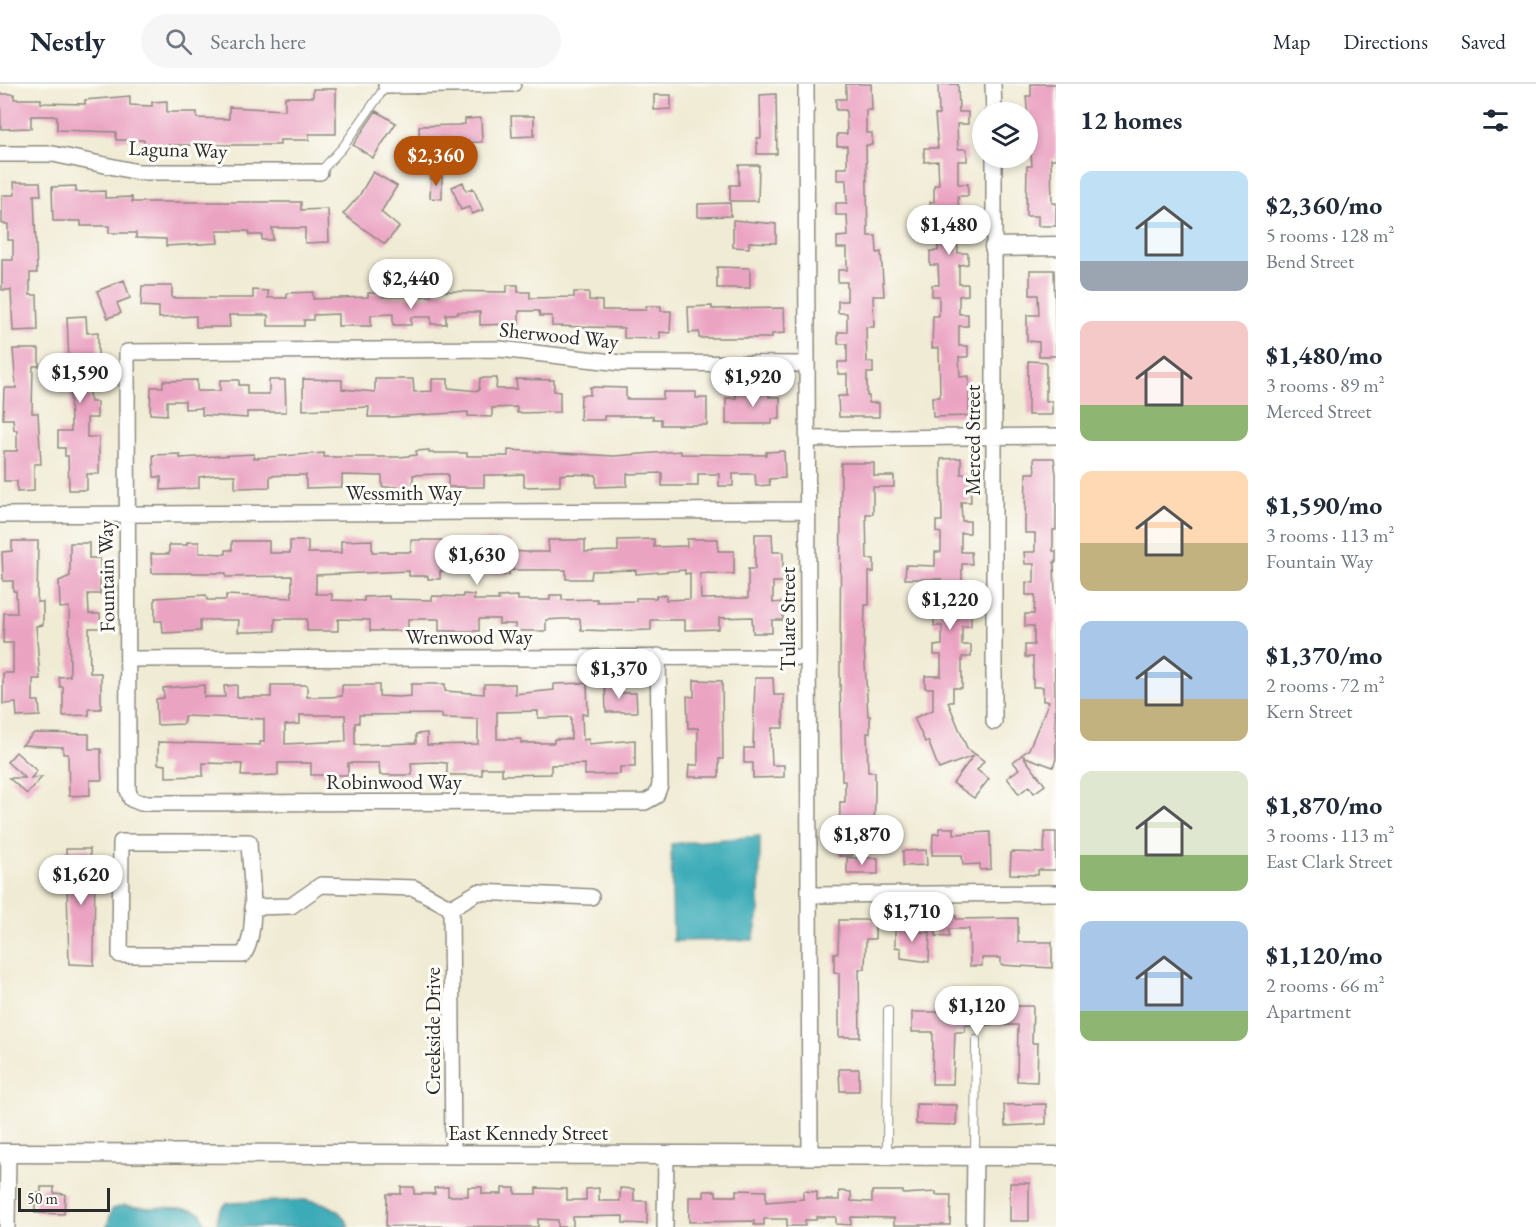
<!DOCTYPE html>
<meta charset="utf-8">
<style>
body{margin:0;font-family:"EB Garamond",serif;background:#f6f6f7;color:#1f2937;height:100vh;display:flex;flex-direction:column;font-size:22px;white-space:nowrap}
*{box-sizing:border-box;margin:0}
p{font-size:20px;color:#747a83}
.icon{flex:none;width:33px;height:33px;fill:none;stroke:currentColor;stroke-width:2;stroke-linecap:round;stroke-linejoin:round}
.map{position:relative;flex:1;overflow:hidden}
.side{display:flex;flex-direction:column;background:#fff;width:480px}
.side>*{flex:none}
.buttons{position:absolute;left:972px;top:18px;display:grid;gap:12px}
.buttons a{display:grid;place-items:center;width:66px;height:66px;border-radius:50%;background:#fff;box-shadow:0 3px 9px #0003;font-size:30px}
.scale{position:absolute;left:18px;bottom:15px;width:92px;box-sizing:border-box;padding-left:6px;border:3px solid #2b2b2b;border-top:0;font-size:16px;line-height:21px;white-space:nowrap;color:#2b2b2b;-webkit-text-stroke:4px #fdfcf7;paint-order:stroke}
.price{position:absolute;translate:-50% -51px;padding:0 14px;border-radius:21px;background:#fff;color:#222;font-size:20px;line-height:39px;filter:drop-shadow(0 2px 3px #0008)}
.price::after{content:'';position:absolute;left:50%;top:36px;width:18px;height:14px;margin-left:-9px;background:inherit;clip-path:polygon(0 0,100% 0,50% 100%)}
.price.on{background:#b45309;color:#fff}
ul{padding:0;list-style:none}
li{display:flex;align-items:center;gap:18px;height:150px;padding:0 24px}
li span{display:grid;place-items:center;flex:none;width:168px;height:120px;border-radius:12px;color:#555}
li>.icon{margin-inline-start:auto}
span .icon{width:72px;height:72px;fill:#fffc;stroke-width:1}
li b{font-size:26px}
h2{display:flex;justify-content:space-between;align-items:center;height:72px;padding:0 24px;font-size:26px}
header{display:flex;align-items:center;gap:36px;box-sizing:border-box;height:84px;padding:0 30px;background:#fff;border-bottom:2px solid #e0e1e3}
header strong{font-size:28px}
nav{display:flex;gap:33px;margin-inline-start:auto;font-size:21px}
.search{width:420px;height:54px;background:#f6f6f7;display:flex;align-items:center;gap:15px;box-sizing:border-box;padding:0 21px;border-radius:33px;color:#747a83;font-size:22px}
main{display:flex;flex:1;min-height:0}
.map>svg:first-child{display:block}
.water{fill:#3babb7;stroke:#336b71;stroke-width:1.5}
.building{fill:#eba3c2;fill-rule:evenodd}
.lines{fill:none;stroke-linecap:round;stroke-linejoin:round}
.service-casing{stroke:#8e8b80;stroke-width:10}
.minor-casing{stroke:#8e8b80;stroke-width:18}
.tertiary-casing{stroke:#8e8b80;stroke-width:21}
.service{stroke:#fff;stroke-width:8}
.minor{stroke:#fff;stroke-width:15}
.tertiary{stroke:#fff;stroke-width:18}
.labels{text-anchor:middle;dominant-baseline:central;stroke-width:6;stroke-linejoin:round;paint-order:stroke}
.street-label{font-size:21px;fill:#2b2b2b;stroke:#fdfcf7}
</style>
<header>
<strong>Nestly</strong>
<div class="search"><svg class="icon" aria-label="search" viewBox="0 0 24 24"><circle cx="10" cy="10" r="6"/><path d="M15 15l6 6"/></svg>Search here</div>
<nav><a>Map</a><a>Directions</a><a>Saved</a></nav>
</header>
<main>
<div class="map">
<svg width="1056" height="1143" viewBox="0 0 1056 1143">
<rect width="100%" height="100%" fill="#fdfcf7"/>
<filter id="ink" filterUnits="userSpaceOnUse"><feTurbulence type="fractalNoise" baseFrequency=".0167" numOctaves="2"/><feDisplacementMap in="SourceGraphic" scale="12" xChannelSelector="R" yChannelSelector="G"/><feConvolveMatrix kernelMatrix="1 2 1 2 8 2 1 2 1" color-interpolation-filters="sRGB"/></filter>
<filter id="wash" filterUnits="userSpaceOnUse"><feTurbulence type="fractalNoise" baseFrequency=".008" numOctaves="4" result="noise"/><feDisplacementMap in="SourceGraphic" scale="24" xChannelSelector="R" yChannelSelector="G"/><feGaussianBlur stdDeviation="1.35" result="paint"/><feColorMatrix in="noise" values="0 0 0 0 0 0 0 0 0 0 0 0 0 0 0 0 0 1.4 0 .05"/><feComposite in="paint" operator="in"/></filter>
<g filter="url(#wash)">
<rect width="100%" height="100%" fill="#f0ebd4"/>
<path class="water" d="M760 752 759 830 753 856 673 857 671 760Z
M307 1116C326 1118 342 1125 349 1143H217C217 1132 218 1125 228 1119Z
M125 1121C150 1128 176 1118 201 1129L206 1143H107L112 1125Z"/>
<g id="blocks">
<path class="building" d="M846 0H871L872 26H866V49H872V61H866L868 152H876L877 169 881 168 884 212H873L874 243H866L867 278H873V289H867V312H869V319H879V333H839L838 312H847V290H838V278H847V260H838V248H847V229H838V217H847V198H838V186H847V164H837V153L848 152 847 131H836V119H847L846 96H837V84H847V62H837V50H847L846 26H836V15H846Z
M938 0H958L959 28H968V40H957L958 65H967V77H958V100H968V112H958L959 135H968V146L957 147 958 169H968V180L959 181V200H968V211L959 212V230H968V242H959V262H968V273H959L960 293 969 292V332L933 333 932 313H940L939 264H932L933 232H939V212H932V201H939L938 181H930V167H938L937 147H931L930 118H934V101H939L938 77 924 78V64H938L935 31H939Z
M1031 0H1056V75H1051L1052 119H1056V142H1038V132H1026L1027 82H1032L1026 12H1031Z
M313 5H336V50H309V56H280V61H144V56H116V48L57 46V32H31V44L1 45 0 10H14V15H41V19L85 20V16L130 12V21L152 22V18L167 17V28H197V34L229 35V23L285 26V13H313Z
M776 10 777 70H757V54H761L760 11Z
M654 11H671V25L654 26Z
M376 27 396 39 373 74 353 61Z
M511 32H534V52L512 53Z
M481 34 482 58 452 59V55L433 56 434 81H420L419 42 458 41 465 40V35Z
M739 81H759L758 117H730V101H739Z
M373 88 397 102 381 128 399 143 385 160 343 130 359 112Z
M431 92H442V115L430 114Z
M14 98H40L41 111H34L37 189H30V211H37L38 246 13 247 11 206H2V176H13V156H8V140H2V111H15Z
M463 98 466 107 473 104 483 126 472 130 469 123 461 126 452 103Z
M76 102V108L105 107V114L132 113V118H301V126L328 125 329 158 305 159V144H272L273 156H262V151H249V147H217L218 159 166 162V155L136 154V149H109V142H81V137H53L52 103Z
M730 119 731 132 698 133V120Z
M733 136 776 140V159L749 158V164L733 163Z
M717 183 750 184V204H717Z
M1030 186H1054L1056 272H1039V258L1027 257V231H1039L1038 211H1030Z
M124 196 130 214 117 219 121 229 108 234 97 207Z
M507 201H518V208H530V214L574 213V208H589V216L602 217V226H646V222H661V227H671L670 249 660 248V255L624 254V244L552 242V232H540L539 227H519V240L480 241V228H458V230H446V240H431V233H411V241H393V230L371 231V242H338V230L313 231V236H304V242H268V231H229L230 243H196V232L159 234V223L141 222 142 202H172V214H253V206L268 207V214H287V209L313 208V215L368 213V209H383V213L431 212V207L507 208Z
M712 222V225L784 224 785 249 772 250V254H699V248L689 249 688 223Z
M86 232 87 249 98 248V280H89V310L91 318H97V334H87V353H99V390H87V406H69L68 372H65V364H58V347H71L70 299H62V278H69L67 233Z
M13 265H39V282H33L32 329H38L41 380H34V407L17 408V397H4V367H17V346H14L13 335H3L4 304H16Z
M1028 277 1046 278V317H1052V331H1028Z
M480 294H497L496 305H517L516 295 554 296V307L560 308V328L517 329V323L492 324V333L468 332V328L391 333H368L369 323 303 326V295L342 296V305L375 308V295H413L414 308 432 307V295H448V304L479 307Z
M197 296V307H220V296H239V301H247V310H269V296H285L286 328H247V334L202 331V324L185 325V317H167V331L150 330 151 303H163V297Z
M590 303 626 304V315H663V308H696V314H707V341H661V335H653V332H604V336H580L581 311H590Z
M769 307V313H780V335H772V340H726V314H736V308Z
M429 366V369H467V372H508V366L614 372 681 367V370L766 371V368L784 367 785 394 769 395 770 401 756 402 755 390H733V402H719V390H698V402H662V389L627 390V402L596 403V391L568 390 560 391V402L524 403V390L499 391H484V403H448V390H437L413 391V403H382V392L342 391V403L306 404V391H286L270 392V403L235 404V391H215L199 393V404L161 406V393H154L153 371 180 370V374L254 370V374L324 369V373H400L416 371V367Z
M961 374V390H970L971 418H961L962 437H970V449H961V468H971L972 480H962V498H971V510L962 511V530H971V542H962V561H971V573H962V604H953V618H948L967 664 984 677 977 686 989 695 974 714 953 699 973 672 939 685 928 657 925 658 914 634 933 626V604H925V592H941V571H934V562L942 561V542H934V531H941V495H905L906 481 935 482V468H941V449L936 448V437H942L941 375Z
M1034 374H1054L1056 390V446H1053V467H1056V478H1054L1056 541H1054L1056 675 1053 683 1023 672 1045 701 1034 709 1029 702 1019 710 1007 694 1019 685 1013 678 1029 665 1049 617H1043V603H1033V573H1025V561H1034V542H1025V530H1034L1035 511H1026V498L1034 499V480H1025L1024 468H1035V449H1025V437L1026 389H1035Z
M841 379H874V392H894V403H873V430H866L867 475H874V488H869V521H865L864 562 868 632H870V649H867L868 688H875V712L874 745H853L852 772H839L840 718H845V697H842L840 594Z
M755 450H772L773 468H783V498H773V519L783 518V536H772V549H753L752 533 719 534V545L685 546V536H651V546L615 547 581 546 580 535H562L546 536V547H515V540H499V535H479V547H439V535H408V547H370V536L338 535V547H307V535H275V547L251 548H238L239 536H200V547L163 549 162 537H155V514L206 511 207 516H226V511L292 514V492L226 493V489H152L151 470H169V461H187V458H199V469L226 470V466H232V457H269V469H290V457H308V469H341V457L372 456V468H411V456H442L441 468 468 469H475V456H510V467L526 468H549L548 456H585V468L618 467V456L654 455V463L687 462V455H718V467H734V490L700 489 701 515 748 514V485H755ZM509 486H566V495H591L592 487 636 486V490L685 486V490L690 489V515L666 516V511L656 512V514H636V517L597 518V515L562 516V511H550V516H518V512L498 513 499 516H474V511L463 510V513L432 512V516L389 515V512L364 513V517L332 516V510H316V491L409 487V492H428V495H440V487L509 491Z
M12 457H38L37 518H43V541L36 542 40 595H33V617H39L40 632 17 633 16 619 3 620V589H13V559H3L4 529H17L16 507H13V497H3L2 468 12 467Z
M70 459H89V474H100V510H88L89 530H100L101 544H89L90 589H101V625H89V631L63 632V603H60L59 593 70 592 69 523 60 524 59 497 70 492Z
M755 594H773L774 611H784L783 644H772L771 659 772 681H784V693L753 694V679H744V664H753Z
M694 596 722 597 723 675H719V693H688L689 681H698V644H688L687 612 694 613Z
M587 599 588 630H582L583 656 589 655V660L635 656V683H620V690L585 691V680L551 681V690L502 691V684H482V691H447V679L434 678 411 679 412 691H380L379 679H348V691H311V679H278V691L255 692H241L242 680 203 679V692L166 693V681L158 680V658L260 661V658H264V635L184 632V640L157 641 156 615 164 614 163 604 204 601V613H225L224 602 237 601V613H271V601H307V613H329L342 612V601H379V612L398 613 411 612V600H445V607L484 610V600H515V610L554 606V600ZM538 627V634L571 633V655H554V659H521V655H497V628ZM442 630V634L478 635V660L427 661V649L416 650V659L355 661V639H359V631ZM300 631H345L346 657 285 660V641L300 640Z
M605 599H619V609H636L637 628H606Z
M34 649 89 650V665H101V682L102 696H90V711L69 712 68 670H63V663L22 661Z
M16 668 37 687 31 694 42 693 27 710 9 694H25L7 678Z
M939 744H954V750L990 748 991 785 980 786V780L963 781 962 771H932L933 750H939Z
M1045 748H1056V786H1038V791L1010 790 1011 768 1044 769Z
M66 765H90V774H95L94 881 69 880Z
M926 766 927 781 903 782V767Z
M847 774H878V790H847Z
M937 831 956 832V835L1018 834V858H1052V884L1001 881V874H982V882H970L969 845H949V853L936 852Z
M839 836H875V855H866L865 885H859L860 953H839V889L834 888V869H838Z
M895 836 906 837V848H930L929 878 901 874V864L895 863Z
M979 922H1033L1032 959H1038L1037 998 1017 997 1018 941H965V948H955L953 1000H932L933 948H912V928H979Z
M839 985H859V1007H840Z
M916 1020 957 1021 956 1041 916 1040Z
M1046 1020V1040L1005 1042 1004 1021Z
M1010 1099H1029V1137H1010Z
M41 1103H54V1109L65 1110 64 1130 35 1129V1109H41Z
M401 1103H414V1110H435L434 1104 448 1103V1112H468V1103H482V1110H502V1104H515V1110H536V1104L567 1105V1116H586V1105L599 1104V1117H620V1104L634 1105V1117H647V1140L623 1139V1132L573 1133V1143H558V1136L538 1135V1143L386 1142 387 1110H401Z
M736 1106 766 1107V1118L803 1115V1107L817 1108V1116H839V1107L851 1108V1117L872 1118V1107H903V1110L936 1108V1111H951L950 1141H894V1134L851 1133V1141L836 1140V1133H817L816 1136H805V1142H787V1135H764V1141H754V1137L689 1138V1113H704V1107H716V1112H736Z"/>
</g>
</g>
<g filter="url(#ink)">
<use href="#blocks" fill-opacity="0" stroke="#8e8b80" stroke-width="1.5"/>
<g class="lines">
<defs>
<path id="service" d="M320 88 343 63 386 2
M887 1071 888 926
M975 1072 976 956"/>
<path id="minor" d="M806 0 810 1071
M993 0 994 28
M386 2 513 0
M0 70H53L138 88H320
M807 355 1056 352
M0 431 808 426
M658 572 660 701 656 712 645 718 141 719 131 715 128 706 127 268 500 265 621 279 806 280
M129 575 808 573
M994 638V74
M121 758H249C250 787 260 848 243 871H120Z
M809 811 1056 809
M252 823 291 822 321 801 414 804 451 824 478 808 591 813
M451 824 453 1070
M7 1143 8 1069
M665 1143 666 1072
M974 1143 975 1072"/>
<path id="tertiary" d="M994 163 1056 162
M0 1069 1056 1072"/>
</defs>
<use href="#service" class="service-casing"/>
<use href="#minor" class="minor-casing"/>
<use href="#tertiary" class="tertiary-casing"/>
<use href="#service" class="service"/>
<use href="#minor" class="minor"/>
<use href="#tertiary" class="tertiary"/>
</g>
</g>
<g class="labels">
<g class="street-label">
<text transform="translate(178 65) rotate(2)">Laguna Way</text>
<text transform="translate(559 251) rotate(6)">Sherwood Way</text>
<text transform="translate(972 356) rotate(-90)">Merced Street</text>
<text x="404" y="408">Wessmith Way</text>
<text transform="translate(106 492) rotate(-91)">Fountain Way</text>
<text transform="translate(787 535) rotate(-90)">Tulare Street</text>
<text x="469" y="552">Wrenwood Way</text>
<text x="394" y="697">Robinwood Way</text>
<text transform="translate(432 947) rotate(-90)">Creekside Drive</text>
<text x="528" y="1048">East Kennedy Street</text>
</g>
</g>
</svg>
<div class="buttons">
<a><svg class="icon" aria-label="layers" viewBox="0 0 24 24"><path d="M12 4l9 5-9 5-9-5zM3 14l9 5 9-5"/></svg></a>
</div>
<div class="scale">50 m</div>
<b class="price on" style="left:436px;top:103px">$2,360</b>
<b class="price" style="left:949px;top:172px">$1,480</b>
<b class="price" style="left:411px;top:226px">$2,440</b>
<b class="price" style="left:80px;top:320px">$1,590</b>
<b class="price" style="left:753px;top:324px">$1,920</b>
<b class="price" style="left:477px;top:502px">$1,630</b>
<b class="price" style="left:950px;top:547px">$1,220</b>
<b class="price" style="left:619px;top:616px">$1,370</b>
<b class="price" style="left:862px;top:782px">$1,870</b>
<b class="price" style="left:81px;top:822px">$1,620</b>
<b class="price" style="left:912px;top:859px">$1,710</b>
<b class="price" style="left:977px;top:953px">$1,120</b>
</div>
<section class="side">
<h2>12 homes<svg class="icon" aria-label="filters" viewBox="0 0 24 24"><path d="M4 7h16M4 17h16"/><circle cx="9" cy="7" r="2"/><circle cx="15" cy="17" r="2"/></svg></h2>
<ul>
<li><span style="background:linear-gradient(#bfe0f5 75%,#9aa5b1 0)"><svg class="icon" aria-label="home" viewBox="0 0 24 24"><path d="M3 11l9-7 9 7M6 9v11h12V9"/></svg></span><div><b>$2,360/mo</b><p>5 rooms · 128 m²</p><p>Bend Street</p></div></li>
<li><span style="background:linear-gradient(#f6c9c9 70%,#8fb573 0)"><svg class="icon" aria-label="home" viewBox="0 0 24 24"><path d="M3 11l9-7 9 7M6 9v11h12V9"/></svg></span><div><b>$1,480/mo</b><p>3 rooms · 89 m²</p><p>Merced Street</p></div></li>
<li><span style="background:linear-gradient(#ffd9b3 60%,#c2b280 0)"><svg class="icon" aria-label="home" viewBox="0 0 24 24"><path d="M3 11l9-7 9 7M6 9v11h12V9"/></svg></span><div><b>$1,590/mo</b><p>3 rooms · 113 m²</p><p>Fountain Way</p></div></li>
<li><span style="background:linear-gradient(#a9c7e8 65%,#c2b280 0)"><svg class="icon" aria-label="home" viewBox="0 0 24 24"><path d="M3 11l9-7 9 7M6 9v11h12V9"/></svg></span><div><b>$1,370/mo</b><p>2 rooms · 72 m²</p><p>Kern Street</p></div></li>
<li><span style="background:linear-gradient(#dfe7d0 70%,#8fb573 0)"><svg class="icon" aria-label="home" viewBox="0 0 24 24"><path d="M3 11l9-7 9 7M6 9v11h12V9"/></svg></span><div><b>$1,870/mo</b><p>3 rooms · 113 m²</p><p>East Clark Street</p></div></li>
<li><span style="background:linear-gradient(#a9c7e8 75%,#8fb573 0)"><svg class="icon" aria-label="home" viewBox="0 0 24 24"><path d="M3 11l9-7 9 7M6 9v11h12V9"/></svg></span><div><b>$1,120/mo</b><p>2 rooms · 66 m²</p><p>Apartment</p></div></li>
</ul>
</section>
</main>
